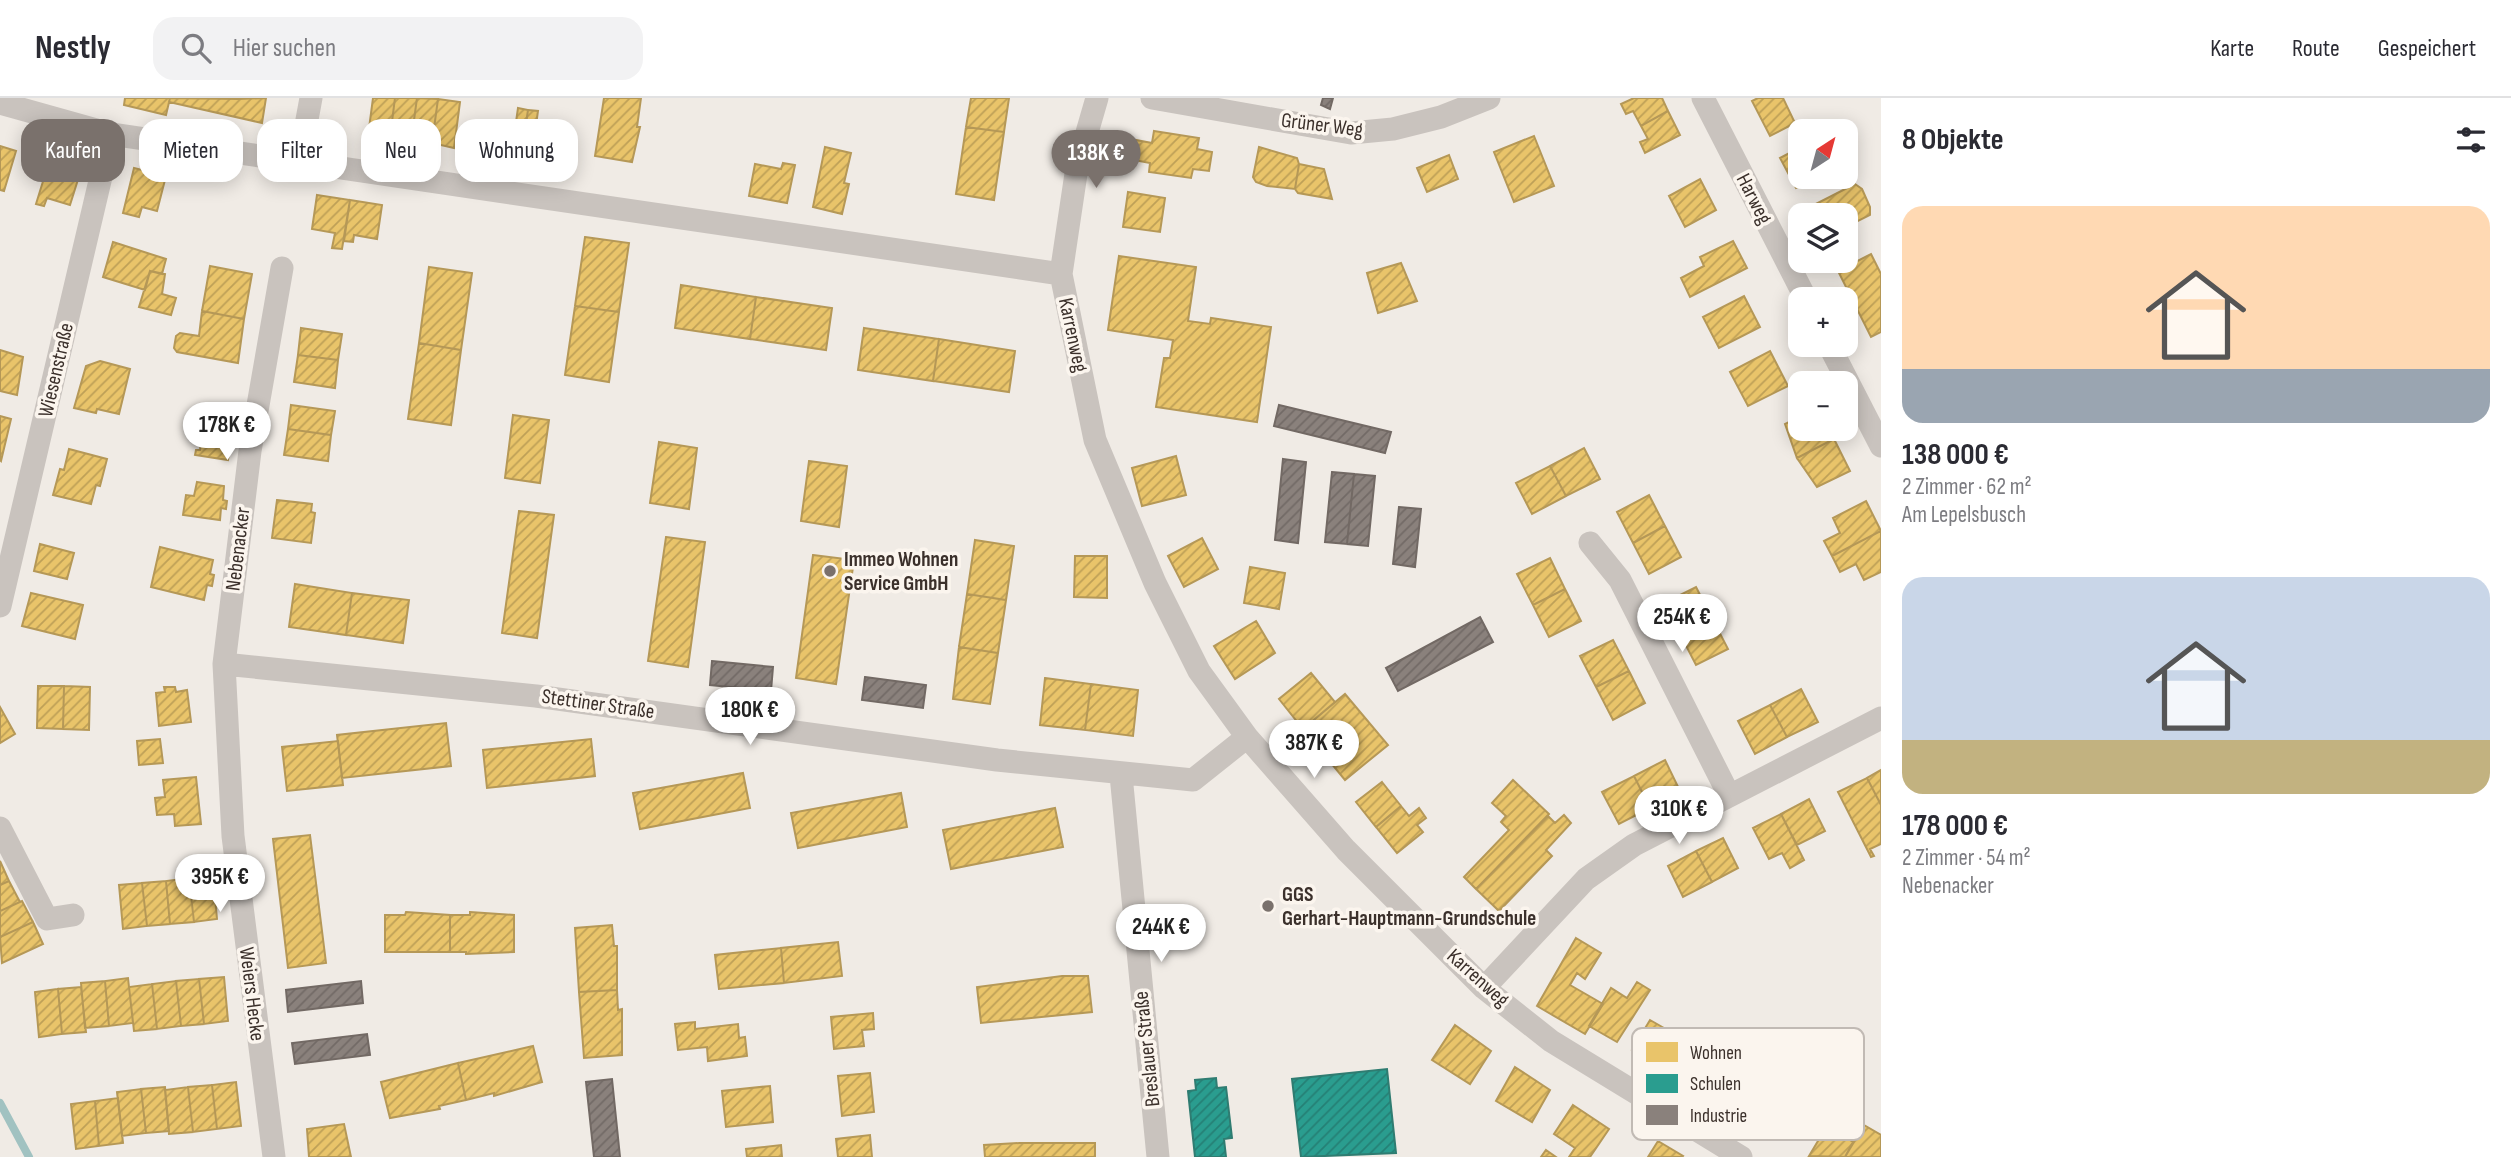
<!DOCTYPE html>
<html lang="de">
<meta charset="utf-8">
<style>
body{margin:0;font-family:"Sofia Sans Condensed",sans-serif;background:#f2f2f3;color:#2b2b33;height:100vh;display:flex;flex-direction:column;font-size:26px;white-space:nowrap}
*{box-sizing:border-box;margin:0}
p{font-size:23px;color:#7c7c81}
.icon{flex:none;width:38px;height:38px;fill:none;stroke:currentColor;stroke-width:2;stroke-linecap:round;stroke-linejoin:round}
.map{position:relative;flex:1;overflow:hidden}
.panel{display:flex;flex-direction:column;background:#fff;width:630px}
.panel>*{flex:none}
.banner{position:absolute;left:21px;top:21px;width:665px;height:63px;display:flex;gap:14px}
.needle{width:46px;rotate:36deg}
.buttons{position:absolute;left:1788px;top:21px;display:grid;gap:14px}
.buttons a{display:grid;place-items:center;width:70px;height:70px;border-radius:14px;background:#fff;box-shadow:0 4px 18px #0003;font-size:35px}
.price{position:absolute;translate:-50% -60px;padding:0 16px;border-radius:24px;background:#fff;color:#222;font-size:23px;line-height:46px;filter:drop-shadow(0 2px 4px #0008)}
.price::after{content:'';position:absolute;left:50%;top:42px;width:21px;height:16px;margin-left:-10px;background:inherit;clip-path:polygon(0 0,100% 0,50% 100%)}
.price.current{background:#7a716c;color:#fff}
ul{padding:0;list-style:none}
li{display:grid;align-content:center;gap:14px;height:371px;padding:0 21px}
li span{display:grid;place-items:center;height:217px;border-radius:21px;color:#555}
li>.icon{margin-inline-start:auto}
span .icon{width:126px;height:126px;fill:#fffc;stroke-width:1}
li b{font-size:30px}
h2{display:flex;justify-content:space-between;align-items:center;height:84px;padding:0 21px;font-size:30px}
.chip{padding:0 24px;border-radius:21px;background:#fff;box-shadow:0 4px 18px #0003;font-size:24px;line-height:63px}
.chip.current{background:#7a716c;color:#fff}
header{display:flex;align-items:center;gap:42px;box-sizing:border-box;height:98px;padding:0 35px;background:#fff;border-bottom:2px solid #e1e1e2}
header strong{font-size:33px}
nav{display:flex;gap:38px;margin-inline-start:auto;font-size:24px}
.search{width:490px;height:63px;background:#f2f2f3;display:flex;align-items:center;gap:18px;box-sizing:border-box;padding:0 24px;border-radius:21px;color:#7c7c81;font-size:26px}
main{display:flex;flex:1;min-height:0}
.map>svg:first-child{display:block}
.homes{fill:url(#homes-hatch);stroke:#b59857;stroke-width:2}
.schools{fill:url(#schools-hatch);stroke:#2f7c71;stroke-width:2}
.industry{fill:url(#industry-hatch);stroke:#726964;stroke-width:2}
.lines{fill:none;stroke-linecap:round;stroke-linejoin:round}
.stream{stroke:#a1c2c1;stroke-width:8}
.street{stroke:#c9c3be;stroke-width:23}
.poi-dot{fill:#7a716c;stroke:#fbf5ee;stroke-width:2.5}
.labels{text-anchor:middle;dominant-baseline:central;stroke-width:7;stroke-linejoin:round;paint-order:stroke}
.street-label{font-size:21px;fill:#3b302b;stroke:#fbf5ee}
.poi-label{font-size:21px;font-weight:bold;fill:#3b302b;stroke:#fbf5ee;text-anchor:start}
.key{fill:#fbf5ee;stroke:#c1bab4;stroke-width:2}
.key-label{font-size:19px;fill:#3b302b}
</style>
<header>
<strong>Nestly</strong>
<div class="search"><svg class="icon" aria-label="search" viewBox="0 0 24 24"><circle cx="10" cy="10" r="6"/><path d="M15 15l6 6"/></svg>Hier suchen</div>
<nav><a>Karte</a><a>Route</a><a>Gespeichert</a></nav>
</header>
<main>
<div class="map">
<svg width="1881" height="1059" viewBox="0 0 1881 1059">
<defs>
<pattern id="homes-hatch" width="6" height="6" patternUnits="userSpaceOnUse" patternTransform="scale(1.75)"><rect width="6" height="6" fill="#e9c46a"/><path d="M-1 1l2-2M0 6l6-6M5 7l2-2" fill="none" stroke="#bea057"/></pattern>
<pattern id="schools-hatch" width="6" height="6" patternUnits="userSpaceOnUse" patternTransform="scale(1.75)"><rect width="6" height="6" fill="#2a9d8f"/><path d="M-1 1l2-2M0 6l6-6M5 7l2-2" fill="none" stroke="#258075"/></pattern>
<pattern id="industry-hatch" width="6" height="6" patternUnits="userSpaceOnUse" patternTransform="scale(1.75)"><rect width="6" height="6" fill="#8a817c"/><path d="M-1 1l2-2M0 6l6-6M5 7l2-2" fill="none" stroke="#726a66"/></pattern>
</defs>
<rect width="100%" height="100%" fill="#f0ebe5"/>
<path class="homes" d="M125 0H170L166 17 124 7Z
M170 0 238 1 266 0 262 25 169 4Z
M373 0H395L390 39 368 38Z
M395 0H417L411 44 390 39Z
M417 0 438 1 432 45 411 44Z
M604 0H641L637 29H640L632 64 595 58Z
M971 0H1009L1004 34 966 29Z
M1634 0H1662L1668 13 1641 28 1633 13 1626 16 1621 6Z
M1758 0H1783L1795 25 1770 38 1752 3Z
M438 1 460 4 454 50 432 45Z
M518 10 528 12 520 67 488 62 493 28 515 31Z
M528 12 538 13 535 34 556 38 551 72 520 67Z
M1668 13 1680 37 1645 55 1640 44 1648 41 1641 28Z
M966 29 1004 34 994 102 956 96Z
M1154 33 1199 40 1197 51 1212 54 1209 73 1193 71 1191 80 1149 74 1150 65 1134 62 1136 42 1152 45Z
M1534 38 1554 88 1514 104 1494 54Z
M0 48 16 53 4 93 0 92Z
M825 49 851 55 844 85 849 86 842 116 813 109Z
M1259 49 1297 60 1299 66 1295 91 1267 88 1256 84 1253 79Z
M1801 49V79H1818L1796 90 1780 60Z
M1449 57 1458 81 1427 94 1417 70Z
M49 64 80 75 70 107 47 100 44 108 36 106Z
M783 65 795 67 787 105 749 98 755 66 781 71Z
M1299 66 1324 71 1332 101 1298 95 1295 91Z
M134 70 166 78 157 113 142 109 139 119 123 115Z
M1700 81 1716 112 1685 129 1669 98Z
M1855 86 1862 91 1870 109V117L1846 129V117H1809L1806 111Z
M1128 94 1165 100 1160 134 1123 129Z
M317 97 350 102 342 151 332 150 335 135 312 131Z
M350 102 382 107 377 141 354 137 353 144 344 143Z
M585 139 629 145 619 214 575 208Z
M1733 143 1747 170 1690 199 1681 180 1704 168 1700 159Z
M113 144 166 161 162 176 150 173 145 192 103 179Z
M1871 156 1881 176V234L1871 239 1838 173Z
M1119 158 1196 169 1188 223 1210 226 1211 220 1271 229 1257 324 1156 309 1164 260H1170L1173 242 1108 232Z
M1401 165 1417 203 1378 215 1367 175Z
M210 168 252 176 244 221 202 213Z
M429 169 472 175 461 252 419 245Z
M150 173 165 176 162 196 176 200 171 217 139 209Z
M681 187 756 199 750 241 675 230Z
M1744 198 1760 229 1719 250 1703 219Z
M756 199 832 210 826 252 750 241Z
M575 208 619 214 609 284 565 277Z
M202 213 244 221 238 265 177 254 174 250 176 238 180 235 199 238Z
M301 230 342 236 338 262 298 257Z
M864 230 939 241 933 283 858 272Z
M939 241 1015 253 1009 294 933 283Z
M419 245 461 252 451 327 408 321Z
M0 252 23 259 17 297 0 293Z
M1770 253 1788 288 1748 308 1730 274Z
M298 257 338 262 335 290 294 284Z
M100 263 130 271 119 316 97 311 96 315 74 310 86 268Z
M291 307 335 313 331 337 288 331Z
M513 317 549 322 540 385 505 380Z
M0 318 11 321 1 363 0 362Z
M1801 318V331H1829L1834 341 1797 360 1785 326Z
M200 323 233 327 228 362 195 357 196 352H200L202 338 198 337Z
M288 331 331 337 328 363 284 357Z
M1834 341 1850 373 1817 389 1797 360Z
M659 344 697 350 689 411 650 405Z
M1584 350 1600 381 1566 398 1550 368Z
M69 351 107 361 100 388 96 387 91 406 53 397 60 371 64 372Z
M1176 358 1186 397 1142 408 1132 370Z
M809 363 847 368 839 429 801 423Z
M1550 368 1566 398 1532 416 1516 385Z
M197 384 224 388 223 402 227 403 226 411 221 410 220 422 183 417 186 397 194 398Z
M1649 397 1665 428 1633 445 1617 414Z
M277 402 312 406 311 414 315 415 311 445 272 440Z
M1866 403 1881 433 1832 458 1824 443 1840 435 1833 420Z
M519 413 554 417 537 540 502 535Z
M1665 428 1681 459 1649 476 1633 445Z
M1881 433V474L1864 482 1856 466 1840 474 1832 458Z
M666 439 705 444 688 569 648 563Z
M1202 440 1218 471 1184 489 1168 458Z
M975 442 1014 448 1006 502 967 496Z
M40 446 74 455 67 481 34 473Z
M160 449 213 462 210 476 214 477 212 488 207 487 204 502 151 489Z
M813 457 854 462 836 586 796 580Z
M1075 458H1107V500L1074 499Z
M1550 460 1565 491 1533 507 1517 476Z
M1250 469 1285 475 1279 511 1244 505Z
M295 486 352 495 346 537 289 529Z
M1696 489 1712 520 1680 536 1664 505Z
M1565 491 1581 523 1549 539 1533 507Z
M31 495 83 507 75 541 22 528Z
M352 495 409 502 403 545 346 537Z
M967 496 1006 502 998 555 959 549Z
M1712 520 1728 551 1696 567 1680 536Z
M1256 523 1275 555 1235 581 1214 548Z
M1613 542 1629 573 1596 589 1580 558Z
M959 549 998 555 990 606 953 601Z
M1629 573 1645 605 1613 622 1596 589Z
M1311 575 1335 604 1303 631 1279 601Z
M1045 580 1091 586 1085 632 1040 627Z
M1091 586 1138 592 1133 638 1085 632Z
M38 588H64L63 631 37 630Z
M64 588 90 589 89 632 63 631Z
M164 589H175L176 594 187 592 191 624 159 628 156 595 165 594Z
M1801 591 1818 624 1787 639 1770 607Z
M1345 596 1388 647 1345 682 1303 631Z
M1770 607 1787 639 1755 656 1738 623Z
M0 609 15 636 0 645Z
M446 625 451 668 342 680 337 637Z
M160 641 163 665 139 667 137 643Z
M591 641 595 678 487 690 483 652Z
M338 643 343 687 287 693 282 649Z
M1665 662 1681 695 1650 710 1634 678Z
M1881 672V707L1867 680Z
M743 675 750 710 640 731 633 695Z
M1634 678 1650 710 1619 726 1602 694Z
M196 679 201 726 175 728 174 716 157 717 155 700 165 699 163 682Z
M1867 680 1881 707V746L1870 751 1874 758 1871 759 1838 694Z
M1513 682 1549 716 1476 791 1464 779 1509 732 1501 724 1506 718 1492 705Z
M1382 684 1401 708 1376 729 1356 704Z
M901 695 907 729 798 750 791 715Z
M1809 701 1825 733 1797 747 1781 716Z
M1401 708 1409 718 1419 710 1426 720 1417 727 1423 734 1397 755 1376 729Z
M1055 710 1063 749 951 771 943 732Z
M1781 716 1804 762 1790 770 1782 755 1769 761 1753 730Z
M1564 717 1571 725 1546 752 1552 758 1499 813 1476 791 1548 718 1555 725Z
M310 737 326 865 288 870 273 741Z
M1723 740 1738 770 1712 784 1696 753Z
M1696 753 1712 784 1683 799 1668 768Z
M0 763 9 783 0 787Z
M213 778 217 821 194 824 189 780Z
M189 780 194 824 170 826 166 783Z
M9 783 20 804 0 813V787Z
M166 783 170 826 147 828 142 785Z
M142 785 147 828 123 831 119 787Z
M22 803 33 824 0 839V813Z
M406 814 450 817V854H385V817H405Z
M470 814 514 817V854L466 856V854H450V817H470Z
M33 824 43 846 2 865 0 839Z
M612 827 614 848H617V892L579 894 575 830Z
M1576 840 1601 855 1585 881 1577 875 1570 887 1603 906 1585 936 1537 908Z
M838 844 842 878 784 885 781 850Z
M781 850 784 885 719 891 715 857Z
M1062 878H1088L1092 914 981 925 977 889Z
M224 879 228 923 204 926 199 881Z
M128 880 133 925 109 928 105 883Z
M199 881 204 926 181 928 176 883Z
M105 883 109 928 85 930 81 885Z
M176 883 181 928 157 931 152 886Z
M1637 884 1650 892 1617 944 1589 928 1611 890 1627 900Z
M152 886 157 931 134 933 129 889Z
M81 889 86 934 62 936 58 891Z
M58 891 62 936 39 939 35 894Z
M617 892 618 912 622 911V957L584 960 579 894Z
M873 915 874 931 862 932 864 948 834 951 831 919Z
M1650 922 1678 938 1659 968 1632 952Z
M695 924V931L738 926 739 940 745 939 747 958 708 963 707 949 678 952 675 926Z
M1455 927 1491 953 1470 986 1432 962Z
M533 948 542 984 494 998V995L466 1002 458 965Z
M458 965 466 1002 439 1008 440 1011 390 1020 381 984Z
M1515 969 1550 992 1532 1024 1496 1003Z
M870 975 874 1014 842 1018 838 978Z
M236 984 241 1028 217 1031 212 987Z
M212 987 217 1031 193 1034 188 989Z
M770 988 773 1024 726 1029 722 993Z
M165 989 169 1033 146 1035 141 991Z
M188 989 193 1034 169 1036 165 992Z
M141 991 146 1035 122 1038 117 994Z
M118 1000 123 1045 99 1048 95 1003Z
M95 1003 99 1048 76 1051 71 1006Z
M1573 1007 1609 1031 1590 1059H1569L1575 1050 1554 1036Z
M344 1026 351 1059H309L307 1031Z
M1864 1027 1881 1037V1059H1845Z
M1827 1028 1853 1044 1845 1059 1809 1058Z
M870 1037 872 1059H838L836 1041Z
M1658 1043 1683 1058 1682 1059H1648Z
M1020 1045H1095V1059H985L984 1047Z
M781 1047 782 1059H747L746 1051Z
M1546 1052 1556 1059H1541Z"/>
<path class="schools" d="M1387 971 1396 1055 1301 1059 1292 981Z
M1216 980 1217 990 1226 989 1232 1040 1224 1041 1226 1059H1195L1188 993 1196 992 1195 982Z"/>
<path class="industry" d="M1323 0H1333L1330 11 1321 7Z
M1279 307 1391 334 1385 355 1274 328Z
M1283 361 1306 364 1298 445 1275 442Z
M1332 374 1354 376 1347 446 1325 444Z
M1354 376 1375 378 1368 448 1347 446Z
M1399 409 1421 411 1415 469 1393 466Z
M1480 519 1493 544 1398 593 1386 570Z
M712 563 773 569 771 593 710 587Z
M865 579 926 587 923 610 862 602Z
M361 883 363 905 288 914 286 892Z
M367 936 370 957 295 966 292 945Z
M612 981 620 1059H594L586 984Z"/>
<g class="lines">
<path class="stream" d="M0 1005 29 1059"/>
<path class="street" d="M1097 0 1077 69 1061 176 1095 342 1155 485 1199 573 1247 639 1346 752 1484 890 1551 943 1741 1059
M1152 0 1351 35 1393 31 1441 19 1489 0
M1703 0 1806 201
M0 5 111 36 1061 176
M299 65 311 0
M1829 247 1881 348
M1590 445 1620 482 1729 697
M0 508 111 36
M224 566 536 598 997 662 1193 682 1247 639
M1121 677 1158 1059
M0 730 47 821 73 817
M1484 890 1586 781 1634 747 1881 620
M274 1059 233 738 224 566 250 353 282 170"/>
</g>
<g class="poi-dot">
<circle cx="830" cy="473" r="7"/>
<circle cx="1268" cy="808" r="7"/>
</g>
<g class="labels">
<g class="street-label">
<text transform="translate(1322 27) rotate(7)">Grüner Weg</text>
<text transform="translate(1754 101) rotate(63)">Harweg</text>
<text transform="translate(1073 237) rotate(78)">Karrenweg</text>
<text transform="translate(56 272) rotate(-77)">Wiesenstraße</text>
<text transform="translate(238 451) rotate(-83)">Nebenacker</text>
<text transform="translate(598 606) rotate(8)">Stettiner Straße</text>
<text transform="translate(1478 880) rotate(42)">Karrenweg</text>
<text transform="translate(252 896) rotate(83)">Weiers Hecke</text>
<text transform="translate(1147 951) rotate(-96)">Breslauer Straße</text>
</g>
<g class="poi-label">
<text x="844" y="461">Immeo Wohnen<tspan x="844" dy="24">Service GmbH</tspan></text>
<text x="1282" y="796">GGS<tspan x="1282" dy="24">Gerhart-Hauptmann-Grundschule</tspan></text>
</g>
</g>
<rect x="1632" y="930" width="232" height="112" rx="10" class="key"/>
<rect x="1646" y="944" width="32" height="20" fill="#e9c46a"/>
<rect x="1646" y="976" width="32" height="19" fill="#2a9d8f"/>
<rect x="1646" y="1007" width="32" height="20" fill="#8a817c"/>
<g class="key-label">
<text x="1690" y="961">Wohnen</text>
<text x="1690" y="992">Schulen</text>
<text x="1690" y="1024">Industrie</text>
</g>
</svg>
<div class="buttons">
<a><svg class="needle" viewBox="-14 -14 28 28"><path d="M0-13l5 13h-10z" fill="#e53935"/><path d="M0 13l5-13h-10z" fill="#7c7c81"/></svg></a>
<a><svg class="icon" aria-label="layers" viewBox="0 0 24 24"><path d="M12 4l9 5-9 5-9-5zM3 14l9 5 9-5"/></svg></a>
<a>+</a>
<a>−</a>
</div>
<b class="price current" style="left:1096px;top:92px">138K €</b>
<b class="price" style="left:227px;top:364px">178K €</b>
<b class="price" style="left:1682px;top:556px">254K €</b>
<b class="price" style="left:750px;top:649px">180K €</b>
<b class="price" style="left:1314px;top:682px">387K €</b>
<b class="price" style="left:1679px;top:748px">310K €</b>
<b class="price" style="left:220px;top:816px">395K €</b>
<b class="price" style="left:1161px;top:866px">244K €</b>
<div class="banner">
<a class="chip current">Kaufen</a>
<a class="chip">Mieten</a>
<a class="chip">Filter</a>
<a class="chip">Neu</a>
<a class="chip">Wohnung</a>
</div>
</div>
<section class="panel">
<h2>8 Objekte<svg class="icon" aria-label="filters" viewBox="0 0 24 24"><path d="M4 7h16M4 17h16"/><circle cx="9" cy="7" r="2"/><circle cx="15" cy="17" r="2"/></svg></h2>
<ul>
<li><span style="background:linear-gradient(#ffd9b3 75%,#9aa5b1 0)"><svg class="icon" aria-label="home" viewBox="0 0 24 24"><path d="M3 11l9-7 9 7M6 9v11h12V9"/></svg></span><div><b>138 000 €</b><p>2 Zimmer · 62 m²</p><p>Am Lepelsbusch</p></div></li>
<li><span style="background:linear-gradient(#c9d6e8 75%,#c2b280 0)"><svg class="icon" aria-label="home" viewBox="0 0 24 24"><path d="M3 11l9-7 9 7M6 9v11h12V9"/></svg></span><div><b>178 000 €</b><p>2 Zimmer · 54 m²</p><p>Nebenacker</p></div></li>
</ul>
</section>
</main>
